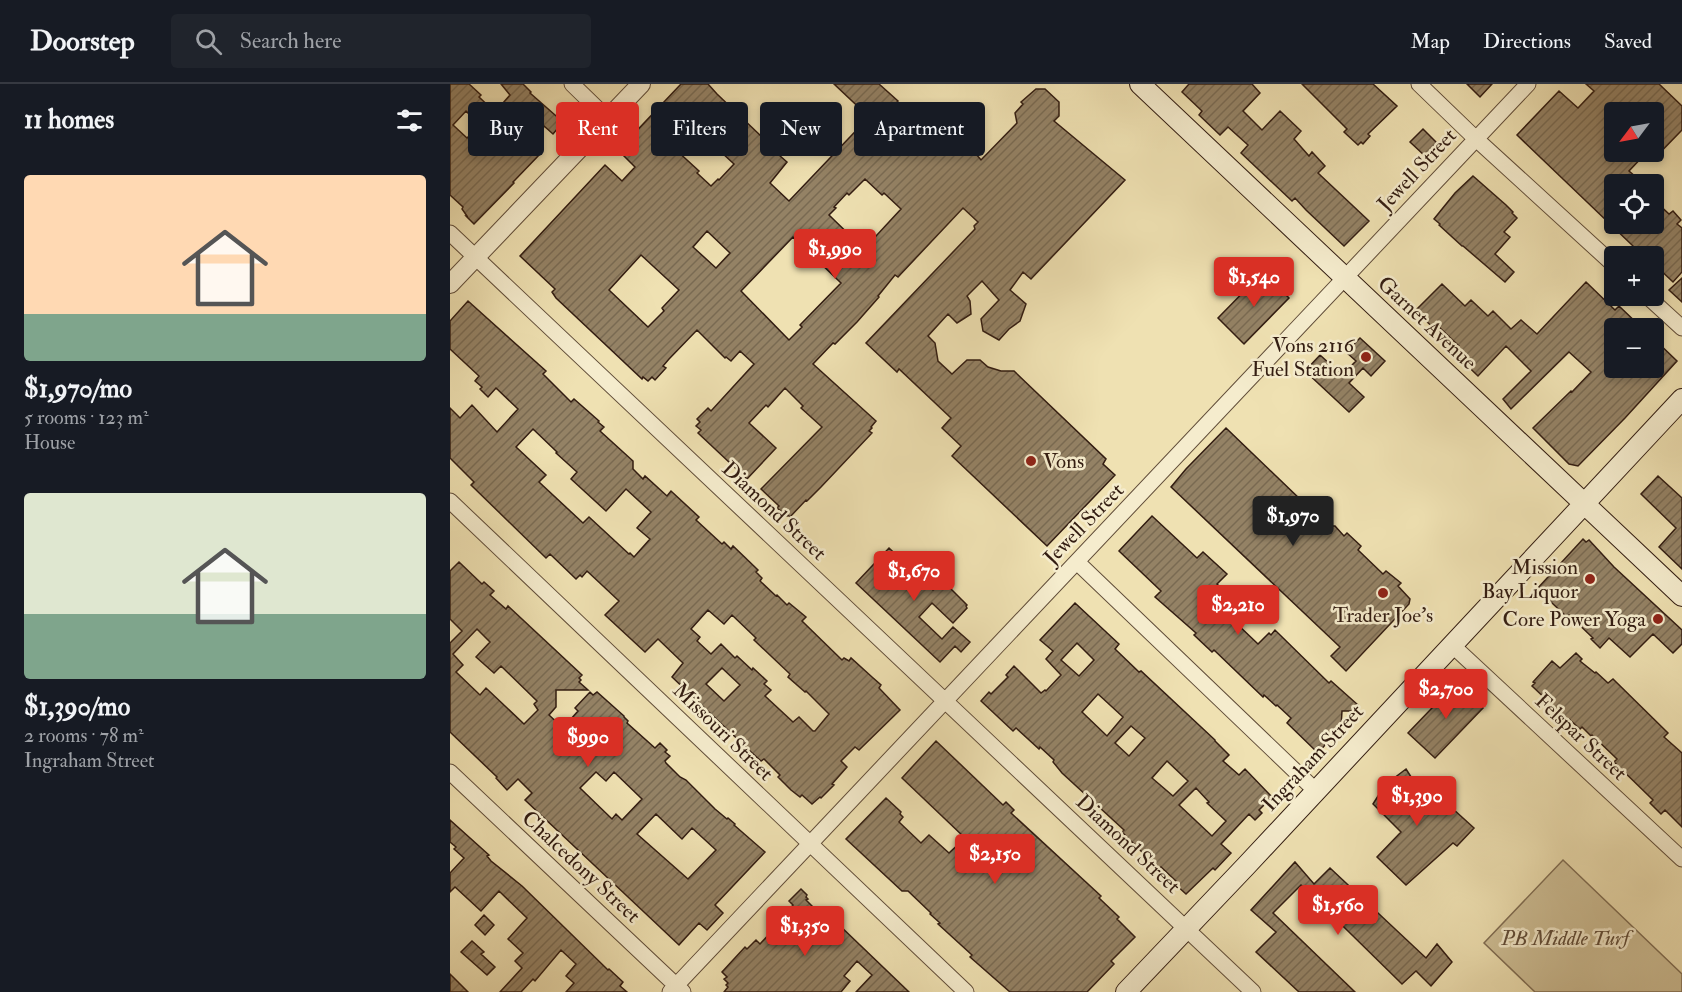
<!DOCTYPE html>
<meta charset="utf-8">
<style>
body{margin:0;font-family:"IM FELL Double Pica",serif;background:#20242c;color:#f1f3f6;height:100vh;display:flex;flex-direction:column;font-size:22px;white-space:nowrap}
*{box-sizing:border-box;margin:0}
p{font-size:20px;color:#9ea1a6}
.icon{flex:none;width:33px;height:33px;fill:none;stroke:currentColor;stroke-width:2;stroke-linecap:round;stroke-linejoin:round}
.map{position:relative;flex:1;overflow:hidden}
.side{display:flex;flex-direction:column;background:#171b24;width:450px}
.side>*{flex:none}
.banner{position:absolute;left:18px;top:18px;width:570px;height:54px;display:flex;gap:12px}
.needle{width:39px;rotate:238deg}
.fabs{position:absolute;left:1154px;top:18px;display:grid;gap:12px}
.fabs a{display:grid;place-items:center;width:60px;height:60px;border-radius:6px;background:#171b24;box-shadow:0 3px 9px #0003;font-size:30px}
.price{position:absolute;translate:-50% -51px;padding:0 14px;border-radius:6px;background:#d93025;color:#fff;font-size:20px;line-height:39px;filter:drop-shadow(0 2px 3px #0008)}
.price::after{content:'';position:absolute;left:50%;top:36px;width:18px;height:14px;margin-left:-9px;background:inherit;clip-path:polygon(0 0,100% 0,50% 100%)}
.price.current{background:#222;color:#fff}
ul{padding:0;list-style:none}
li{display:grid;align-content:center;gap:12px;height:318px;padding:0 24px}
li span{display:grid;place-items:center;height:186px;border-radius:6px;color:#555}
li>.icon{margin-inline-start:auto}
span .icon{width:108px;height:108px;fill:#fffc;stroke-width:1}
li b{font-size:26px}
h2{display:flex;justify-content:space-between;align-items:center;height:72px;padding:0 24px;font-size:26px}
.tag{padding:0 21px;border-radius:6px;background:#171b24;box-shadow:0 3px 9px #0003;font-size:21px;line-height:54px}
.tag.current{background:#d93025;color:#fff}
header{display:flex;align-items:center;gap:36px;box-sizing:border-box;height:84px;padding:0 30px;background:#171b24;border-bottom:2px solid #363941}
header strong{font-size:28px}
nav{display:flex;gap:33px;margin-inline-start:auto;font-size:21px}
.search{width:420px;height:54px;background:#20242c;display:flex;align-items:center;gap:15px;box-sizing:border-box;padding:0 21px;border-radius:6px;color:#9ea1a6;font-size:22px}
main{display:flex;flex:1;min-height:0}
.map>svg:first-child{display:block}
.green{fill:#cfc097;stroke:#806e54;stroke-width:1.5}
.building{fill:url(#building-hatch);stroke:#321c11;stroke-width:1.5;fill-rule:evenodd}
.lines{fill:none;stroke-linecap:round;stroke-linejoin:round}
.minor-casing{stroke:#614d39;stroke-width:17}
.tertiary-casing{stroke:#614d39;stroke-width:20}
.secondary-casing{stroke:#321c11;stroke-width:22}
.minor{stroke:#f5eccd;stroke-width:15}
.tertiary{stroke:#f5eccd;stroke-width:18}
.secondary{stroke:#f5eccd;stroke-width:20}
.poi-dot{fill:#8f2418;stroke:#f5eccd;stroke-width:2}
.labels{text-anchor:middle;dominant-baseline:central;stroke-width:5;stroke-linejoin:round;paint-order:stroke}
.street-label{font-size:21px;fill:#321c11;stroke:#f5eccd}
.poi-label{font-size:21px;fill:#321c11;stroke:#f5eccd;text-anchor:end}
.park-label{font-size:21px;font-style:italic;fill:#614d39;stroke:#f5eccd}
</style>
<header>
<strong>Doorstep</strong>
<div class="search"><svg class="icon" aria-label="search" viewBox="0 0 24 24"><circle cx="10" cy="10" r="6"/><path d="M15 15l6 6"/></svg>Search here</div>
<nav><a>Map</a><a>Directions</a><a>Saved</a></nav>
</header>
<main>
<section class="side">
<h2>11 homes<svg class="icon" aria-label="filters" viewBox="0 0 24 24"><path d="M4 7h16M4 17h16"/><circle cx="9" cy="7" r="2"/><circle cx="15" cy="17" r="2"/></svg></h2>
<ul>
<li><span style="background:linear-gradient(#ffd9b3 75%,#7fa58c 0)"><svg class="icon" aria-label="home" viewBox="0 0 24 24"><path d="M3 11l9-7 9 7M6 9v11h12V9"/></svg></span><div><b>$1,970/mo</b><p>5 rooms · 123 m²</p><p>House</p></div></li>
<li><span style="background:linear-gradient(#dfe7d0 65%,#7fa58c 0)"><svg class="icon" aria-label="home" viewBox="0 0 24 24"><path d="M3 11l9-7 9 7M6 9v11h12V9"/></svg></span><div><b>$1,390/mo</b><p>2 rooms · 78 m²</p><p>Ingraham Street</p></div></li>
</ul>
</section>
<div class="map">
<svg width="1232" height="908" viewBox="0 0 1232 908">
<defs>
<pattern id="building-hatch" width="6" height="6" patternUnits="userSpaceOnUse" patternTransform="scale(1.5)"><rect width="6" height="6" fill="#948265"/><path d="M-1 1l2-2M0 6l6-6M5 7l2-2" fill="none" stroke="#796a52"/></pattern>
</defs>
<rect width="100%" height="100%" fill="#efe1b2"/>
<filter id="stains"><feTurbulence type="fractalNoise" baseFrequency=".00333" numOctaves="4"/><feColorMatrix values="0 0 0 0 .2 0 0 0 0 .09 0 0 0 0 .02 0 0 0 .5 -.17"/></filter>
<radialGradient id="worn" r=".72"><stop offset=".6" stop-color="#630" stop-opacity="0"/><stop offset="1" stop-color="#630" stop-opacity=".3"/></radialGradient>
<path class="green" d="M1113 776 1232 890V908H1085L1034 859Z"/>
<path class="building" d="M0 0H19L31 11 29 13 45 28 60 11 51 0H73L81 8 80 9 113 38 103 50 94 42 78 59 90 70 65 96 63 98 64 99 24 140 16 132H17L12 125 13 123 0 111ZM16 27 30 41 17 54 3 41Z
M231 0H258L267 10 312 53 332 68 329 71 337 78 320 99 339 117 419 33 384 0H429L448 17 440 25 473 56 479 51 496 63 502 71 526 70 531 76 567 39 565 29 573 20 571 18 586 5H595L609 18V32L604 37 675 96 581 195 573 188 560 206 576 220 570 237 559 245 549 256 533 247 531 235 549 216 532 197 517 212 520 217 521 230 507 239 498 230 478 252 485 259 488 277 502 290 517 276H530L538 283 551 287H564L656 375 653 380 665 391 597 462 502 372 511 362 492 344 501 334 449 285 447 288 416 259 525 145 524 142 528 138 513 124 448 193 445 191 428 212 429 213 407 238 385 260 383 259 363 280 426 337 421 343 422 344 419 347 422 349 371 403 357 417 356 416 340 433 338 431 337 432 327 424 329 422 311 405 372 343 351 324 353 322 335 304 318 323 316 321 299 339 326 364 297 395 248 349 251 346 246 342 250 338 247 335 258 324 261 327 304 280 290 267 281 277 276 273 275 274 247 246 219 275 213 282 216 284 205 296 202 293 198 297 193 293 192 295 106 214 102 208 105 205 70 172 155 81 172 97 185 83 170 68 179 58 178 56ZM245 44 284 80 269 96 268 95 261 102 247 89 249 87 225 65ZM415 95 432 111 434 109 451 125 414 165 379 131 386 124 384 123 397 109 399 111ZM257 147 280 169 266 184 243 163ZM343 153 391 199 350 241 352 243 339 256 291 207ZM191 171 229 206 212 224 214 227 198 243 159 206Z
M739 0H802L810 9 793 27 812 46 830 27 851 47 844 55 859 72 862 68 875 82 868 89 919 137 894 162 856 126 845 114 842 117 791 69 798 61 778 43 770 51 749 31 752 27 732 8Z
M852 0H923L947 22 918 50 920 52 913 60 911 58 908 61 894 48 897 45Z
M1017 0H1042L1030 13Z
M1136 0H1209L1232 22V46L1203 76V28H1164V68H1197L1179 87 1194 100H1164V140H1203V115L1219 130 1223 127 1231 136 1227 140 1232 144V188L1223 198 1203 179V172H1197L1183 162 1067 51 1109 7 1128 24 1144 7Z
M973 45 987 59 975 72 960 58Z
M1023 92 1056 121 1063 128 1062 129 1067 134 1054 148 1060 153 1045 170 1064 188 1055 198 1013 162H1012L989 141 990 140 984 135 1005 109Z
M813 188 839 214 794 260 768 234Z
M1232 194V218L1219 206Z
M1136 198 1165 226 1169 222 1192 244H1164V284H1203V254L1227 277 1175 334 1128 382 1119 380 1083 344 1121 307 1122 308 1141 288 1119 268 1061 325 1053 315 1081 287 1056 262 1028 292 1003 268 1009 262 989 243 986 246 965 227 992 200 1015 222 1021 216 1038 232 1043 227 1061 245 1071 236 1087 250Z
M18 217 96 287 93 290 121 318 124 315 149 337 148 338 154 343 150 347 183 377V385L193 395 195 392 217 412 221 407 249 433 246 436 272 460 274 458 281 465 283 462 308 486 306 488 312 494 310 497 326 512 327 511 337 521 339 519 356 533 352 537 392 576 394 574 399 577 401 574 422 593 431 601 429 604 450 626 409 666 405 663 391 677 397 683 382 700 384 701 371 714 370 713 362 720 352 711 350 713 341 706 328 693 330 691 314 675 311 677 300 667 222 593 233 579 208 555 195 568 155 531 169 517 137 487 132 493 130 491 126 495 100 470 96 474 21 401 24 398 0 374V324L10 334 22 321 47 348 68 325 46 304 38 313 30 305 32 303 25 297 29 292 0 265V237ZM83 345 107 368 106 369 127 388 121 395 156 427 176 405 201 428 187 444 200 455 184 473 180 469 179 470 139 433 133 439 89 398 96 391 66 363ZM258 526 274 540 282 531 306 554 304 556 340 590 338 593 355 608 356 607 379 630 365 647H363L349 633 343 638 315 612 321 606 314 600 317 597 303 584 302 586 287 572 285 574 271 560 261 570 247 557 250 553 241 545ZM272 584 290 601 274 617 256 600Z
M910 254 935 277 921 292 913 284 899 299 914 313 899 328 855 287 870 271 892 291 906 277 896 268Z
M776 344 878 442H885L894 452 897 449 911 462 908 466 933 490 936 487 951 499 948 502 960 515 959 520 896 587 881 572 890 563 721 403 736 385Z
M1208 392 1232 414V485L1209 463 1226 444 1191 410Z
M702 432 747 474 753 468 777 490 767 500 769 502 759 513 785 540 786 539 808 560 819 549 821 551 825 546 879 599 881 597 908 621 903 627H892L891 643 868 669 837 639 841 634 827 621 826 622 814 611 813 613 764 566 762 568 744 551 746 549 705 513 711 507 669 467Z
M1133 455 1136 458 1139 456 1164 483 1232 546V560L1223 569 1203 550 1180 573 1159 554 1150 564 1141 555 1143 554 1119 531 1117 533 1087 505Z
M439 464 483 506 492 496 517 521 516 522 517 524 503 539 482 519 469 533 492 555 503 543 520 558 511 568 505 562 490 578 406 499Z
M9 478 32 500 34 498 44 507 40 511 56 525 58 522 132 591 129 594 131 596 129 598 138 606H106V623L99 631 113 644 128 627 125 624 140 608 143 611 147 608 174 632V633L178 637 177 639 205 664 210 659 217 666 215 668 220 672 215 677 216 679 230 693 236 696 265 725 277 735 278 734 285 740 284 741 315 768 265 821 273 829 257 846 249 839 229 861 75 716 82 709 68 695 57 706 46 694 47 693 0 648V559L12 547 0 535V487ZM27 545 40 558 26 573 44 589 51 582 87 617 84 620 88 626 74 640 36 604 30 611 6 588 13 581 3 570ZM146 688 156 697 164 688 192 715 172 736 166 730 162 735 130 704ZM206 730 232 755 242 744 266 766 238 795 187 750Z
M625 519 669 560 665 565 689 588 691 587 765 656V657L779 671 773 677 789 691 795 685 822 713 809 726 812 729 805 736 799 730 771 760 781 769 765 786 763 784 736 810 725 800 727 798 711 783 710 785 702 778 672 748 674 746 612 689 603 678 604 676 590 663 589 665 566 644 563 647 531 617 539 608 541 610 558 593 556 591 564 582 591 609 595 606 596 607 611 591 596 575 603 567 590 556ZM627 559 644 576 629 592 611 576ZM648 610 673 633 657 652 632 628ZM681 642 695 654 679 672 665 659ZM717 677 738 697 723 712 702 694ZM746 704 759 718 757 719 776 737 762 752 729 721Z
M1126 569 1132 575 1130 577 1145 589 1146 588 1158 599 1163 595 1218 649 1214 653 1232 669V743L1215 726 1211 730 1200 719 1203 716 1164 678 1167 675 1142 651 1141 652 1132 643 1130 645 1119 635 1118 636 1082 602 1085 599 1083 598 1102 577 1110 584Z
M1006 599 1033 624 985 674 958 649Z
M486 657 553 721 556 718 564 726 561 729 651 812 649 814 669 833 667 835 685 853 661 877 664 880 637 908H560L520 873 522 871 488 840 490 839 480 830 481 829 458 807H452L396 755 436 714 451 728 450 730 453 733 449 738 471 759 479 751 499 769 515 754 452 694Z
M956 685 975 715 981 709 999 728 1003 725 1024 744 1007 762 1003 759 956 801 927 773 951 748 923 720 935 701Z
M0 736 39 771 37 772 41 777 72 802 158 886 159 885 173 898 170 902 177 908H116L124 899 116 892 126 880 111 866 85 897 83 895 71 908H50L72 884 65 877 73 869 58 855 77 834 49 807 31 827 5 803 0 808V789L14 774 4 765 6 763 0 758Z
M845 778 864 800 880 784 976 874 987 860 1002 878 981 902 966 887 952 900 851 801 823 829 905 908H849L806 868 826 848 801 826Z
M351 805 357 811 356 813 358 815 356 816 370 830 374 826 379 830 381 828 389 835 386 838 459 908H406L422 891 407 877 394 892 400 897 391 908H274L278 903 276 901 278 899 274 895 277 893 272 888 295 863 297 865 306 856 310 860 323 846 321 845 343 821 339 817Z
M34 831 44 841 35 851 25 841Z
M22 857 34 868 31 870 45 883 37 891 11 868Z
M0 890 18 908H0Z"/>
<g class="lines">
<defs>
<path id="minor" d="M122 0 158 35
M969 0 1025 54 1164 181
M0 149 803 908
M1197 212 1232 244
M0 417 516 908
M627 478 866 707
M1002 561 1232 775
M0 688 233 908
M220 908 1078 0"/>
<path id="tertiary" d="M0 200 191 0"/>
<path id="secondary" d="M690 0 1232 512
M676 908 796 782 1232 315"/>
</defs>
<use href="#minor" class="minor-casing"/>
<use href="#tertiary" class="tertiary-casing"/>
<use href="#secondary" class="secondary-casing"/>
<use href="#minor" class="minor"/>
<use href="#tertiary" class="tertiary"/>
<use href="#secondary" class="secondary"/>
</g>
<g class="poi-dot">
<circle cx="916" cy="273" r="6"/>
<circle cx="581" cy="377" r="6"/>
<circle cx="1140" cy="495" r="6"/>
<circle cx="933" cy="509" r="6"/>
<circle cx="1208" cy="535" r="6"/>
</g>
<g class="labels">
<g class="street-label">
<text transform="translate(967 86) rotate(-47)">Jewell Street</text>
<text transform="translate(977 239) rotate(43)">Garnet Avenue</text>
<text transform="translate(324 427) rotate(43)">Diamond Street</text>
<text transform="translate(634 440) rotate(-46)">Jewell Street</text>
<text transform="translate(273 648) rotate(44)">Missouri Street</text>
<text transform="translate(1131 653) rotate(43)">Felspar Street</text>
<text transform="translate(863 674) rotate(-47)">Ingraham Street</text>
<text transform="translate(678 760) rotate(43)">Diamond Street</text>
<text transform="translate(131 783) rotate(43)">Chalcedony Street</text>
</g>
<g class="poi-label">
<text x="904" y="261">Vons 2116<tspan x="904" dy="24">Fuel Station</tspan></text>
<text x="593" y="377" text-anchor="start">Vons</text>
<text x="1128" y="483">Mission<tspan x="1128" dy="24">Bay Liquor</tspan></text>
<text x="933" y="531" text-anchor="middle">Trader Joe's</text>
<text x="1196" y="535">Core Power Yoga</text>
</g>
<g class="park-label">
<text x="1115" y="854">PB Middle Turf</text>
</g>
</g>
<rect width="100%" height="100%" filter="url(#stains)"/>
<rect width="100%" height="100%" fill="url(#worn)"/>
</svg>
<div class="fabs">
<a><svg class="needle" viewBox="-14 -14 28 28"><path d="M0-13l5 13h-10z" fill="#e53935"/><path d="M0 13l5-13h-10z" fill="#9ea1a6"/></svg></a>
<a><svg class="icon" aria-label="locate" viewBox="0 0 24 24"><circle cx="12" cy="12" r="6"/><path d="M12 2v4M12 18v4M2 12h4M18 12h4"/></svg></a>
<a>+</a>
<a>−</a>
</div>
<b class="price" style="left:385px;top:196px">$1,990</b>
<b class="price" style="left:804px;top:224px">$1,540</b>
<b class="price current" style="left:843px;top:463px">$1,970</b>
<b class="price" style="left:464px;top:518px">$1,670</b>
<b class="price" style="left:788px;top:552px">$2,210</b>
<b class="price" style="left:996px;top:636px">$2,700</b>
<b class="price" style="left:138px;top:684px">$990</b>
<b class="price" style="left:967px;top:743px">$1,390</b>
<b class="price" style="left:545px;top:801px">$2,150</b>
<b class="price" style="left:888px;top:852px">$1,560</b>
<b class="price" style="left:355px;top:873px">$1,350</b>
<div class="banner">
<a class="tag">Buy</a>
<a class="tag current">Rent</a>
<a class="tag">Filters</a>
<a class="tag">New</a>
<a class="tag">Apartment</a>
</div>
</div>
</main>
